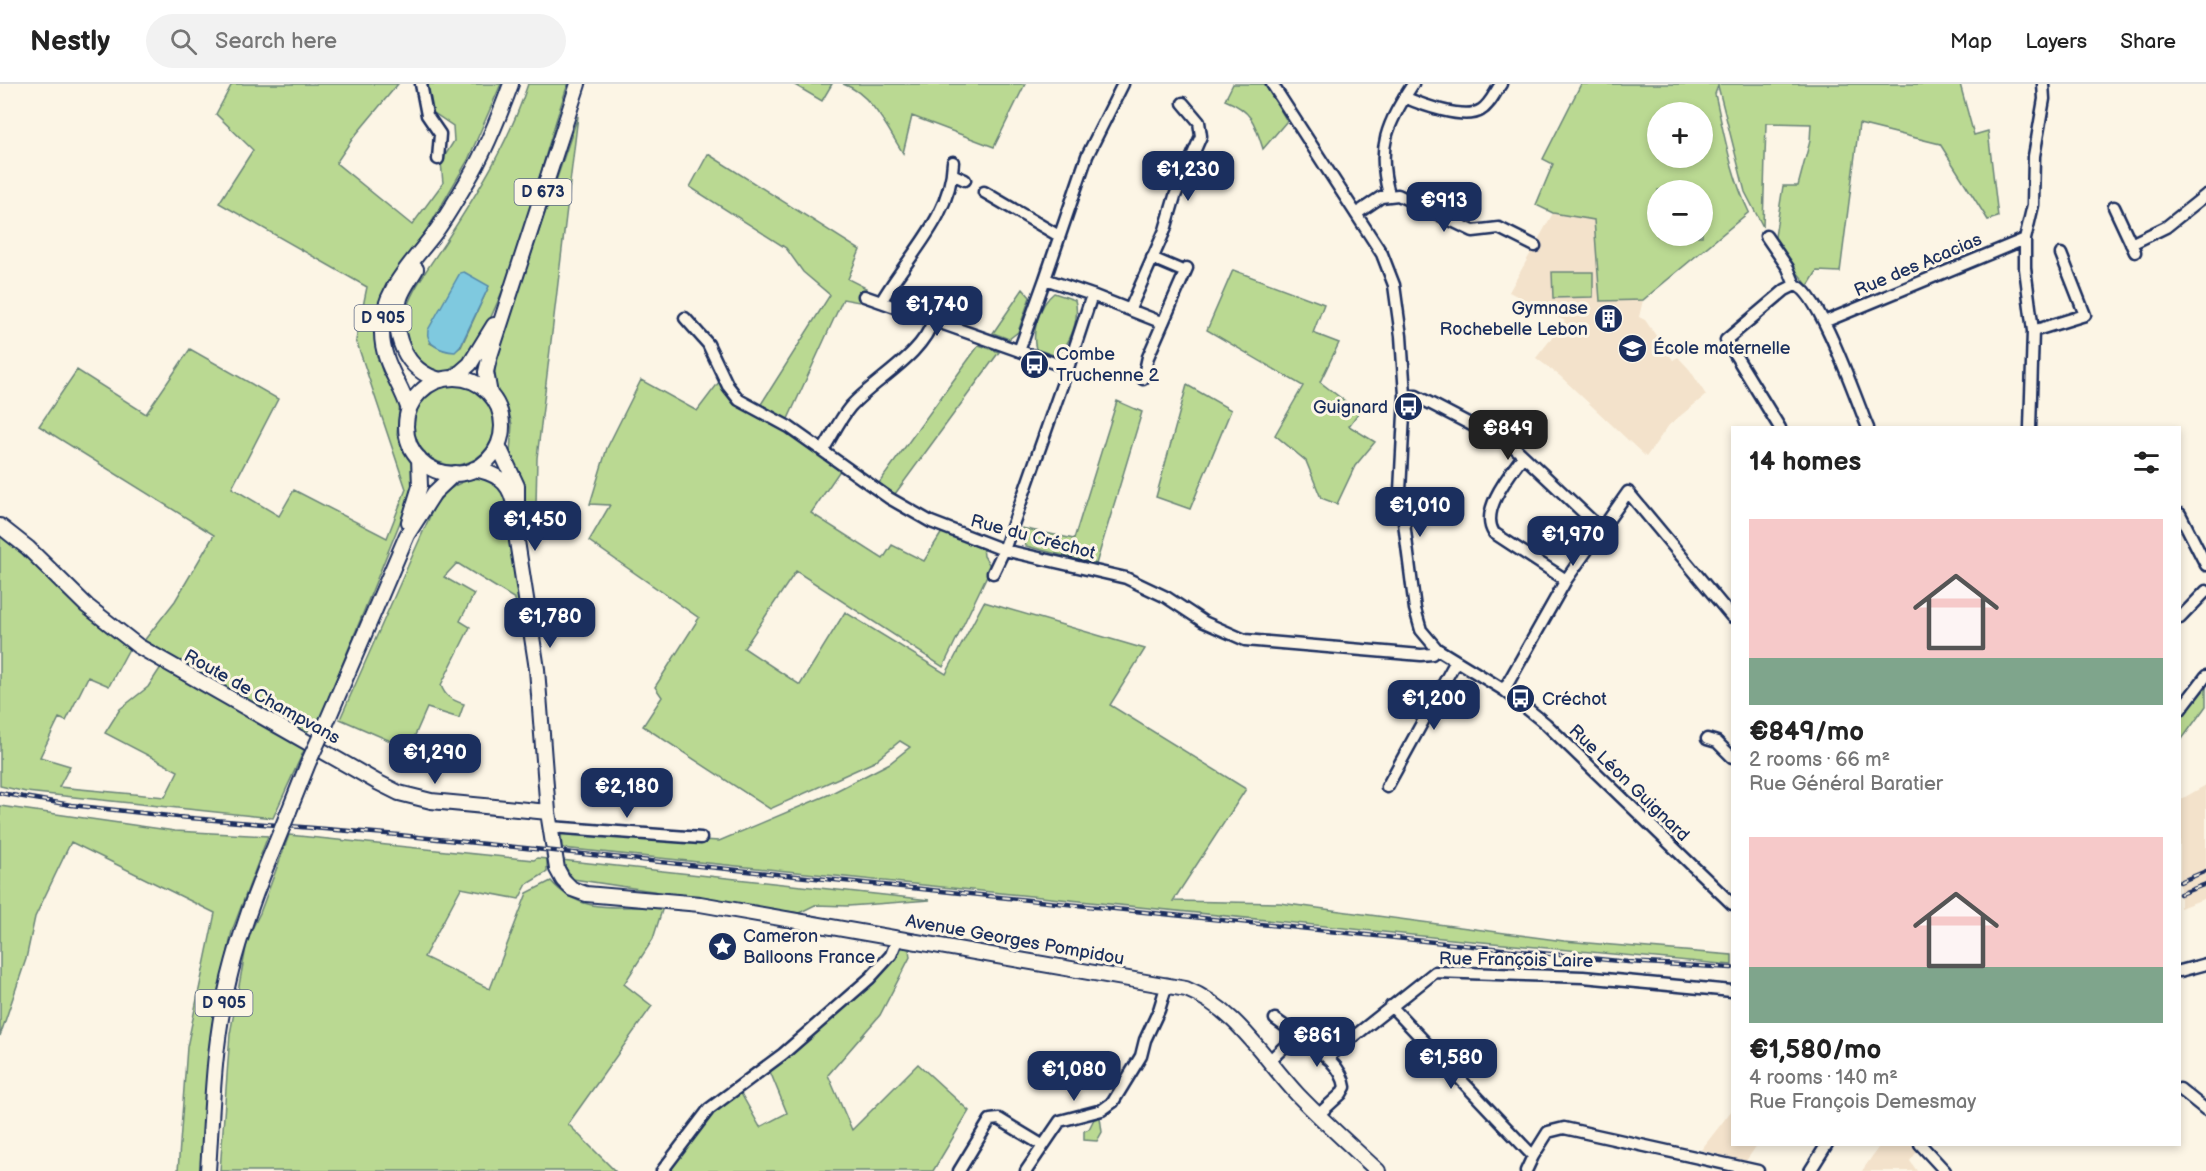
<!DOCTYPE html>
<meta charset="utf-8">
<style>
body{margin:0;font-family:"Balsamiq Sans",sans-serif;background:#f2f2f2;color:#222;height:100vh;display:flex;flex-direction:column;font-size:22px;white-space:nowrap}
*{box-sizing:border-box;margin:0}
p{font-size:20px;color:#767676}
.icon{flex:none;width:33px;height:33px;fill:none;stroke:currentColor;stroke-width:2;stroke-linecap:round;stroke-linejoin:round}
.map{position:relative;flex:1;overflow:hidden}
.details{position:absolute;left:1731px;top:342px;width:450px;height:720px;display:flex;flex-direction:column;background:#fff;border-radius:0px;box-shadow:0 3px 9px #0003}
.details>*{flex:none}
.tools{position:absolute;left:1647px;top:18px;display:grid;gap:12px}
.tools a{display:grid;place-items:center;width:66px;height:66px;border-radius:50%;background:#fff;box-shadow:0 3px 9px #0003;font-size:30px}
.price{position:absolute;translate:-50% -51px;padding:0 14px;border-radius:12px;background:#1b2f5e;color:#fff;font-size:20px;line-height:39px;filter:drop-shadow(0 2px 3px #0008)}
.price::after{content:'';position:absolute;left:50%;top:36px;width:18px;height:14px;margin-left:-9px;background:inherit;clip-path:polygon(0 0,100% 0,50% 100%)}
.price.current{background:#222;color:#fff}
ul{padding:0;list-style:none}
li{display:grid;align-content:center;gap:12px;height:318px;padding:0 18px}
li span{display:grid;place-items:center;height:186px;border-radius:0px;color:#555}
li>.icon{margin-inline-start:auto}
span .icon{width:108px;height:108px;fill:#fffc;stroke-width:1}
li b{font-size:26px}
h2{display:flex;justify-content:space-between;align-items:center;height:72px;padding:0 18px;font-size:26px}
header{display:flex;align-items:center;gap:36px;box-sizing:border-box;height:84px;padding:0 30px;background:#fff;border-bottom:2px solid #e0e0e0}
header strong{font-size:28px}
nav{display:flex;gap:33px;margin-inline-start:auto;font-size:21px}
.search{width:420px;height:54px;background:#f2f2f2;display:flex;align-items:center;gap:15px;box-sizing:border-box;padding:0 21px;border-radius:33px;color:#767676;font-size:22px}
.map>svg:first-child{display:block}
.built{fill:#f3e2cb}
.green{fill:#bad992;stroke:#6a8478;stroke-width:1.5;fill-rule:evenodd}
.water{fill:#7fc9df;stroke:#578bab;stroke-width:1.5}
.lines{fill:none;stroke-linecap:round;stroke-linejoin:round}
.minor-casing{stroke:#1b2f5e;stroke-width:15}
.major-casing{stroke:#1b2f5e;stroke-width:18}
.minor{stroke:#fcf5e5;stroke-width:10}
.major{stroke:#fcf5e5;stroke-width:14}
.rail-casing{stroke:#1b2f5e;stroke-width:4.5}
.rail{stroke:#fcf5e5;stroke-width:2;stroke-dasharray:7;stroke-linecap:butt}
.major-bridge-casing{stroke:#1b2f5e;stroke-width:18;stroke-linecap:butt}
.major-bridge{stroke:#fcf5e5;stroke-width:14}
.labels{text-anchor:middle;dominant-baseline:central;stroke-width:6;stroke-linejoin:round;paint-order:stroke}
.shield{fill:#fcf5e5;stroke:#5e6a86;stroke-width:1.5}
.shield-label{font-size:16px;font-weight:bold;fill:#1b2f5e}
.street-label{font-size:18px;fill:#1b2f5e;stroke:#fcf5e5}
.poi-label{font-size:18px;fill:#1b2f5e;stroke:#fcf5e5;text-anchor:start}
</style>
<header>
<strong>Nestly</strong>
<div class="search"><svg class="icon" aria-label="search" viewBox="0 0 24 24"><circle cx="10" cy="10" r="6"/><path d="M15 15l6 6"/></svg>Search here</div>
<nav><a>Map</a><a>Layers</a><a>Share</a></nav>
</header>
<div class="map">
<svg width="2206" height="1087" viewBox="0 0 2206 1087">
<rect width="100%" height="100%" fill="#fcf5e5"/>
<filter id="ink" filterUnits="userSpaceOnUse"><feTurbulence type="fractalNoise" baseFrequency=".0167" numOctaves="2"/><feDisplacementMap in="SourceGraphic" scale="12" xChannelSelector="R" yChannelSelector="G"/><feConvolveMatrix kernelMatrix="1 2 1 2 8 2 1 2 1" color-interpolation-filters="sRGB"/></filter>
<g filter="url(#ink)">
<path class="built" d="M1553 129 1594 136 1600 217 1643 216 1639 233 1645 236 1673 276 1678 273 1690 286 1706 311 1669 341 1646 373 1560 292 1536 274 1565 237 1509 208Z
M2206 701V814L2180 824V716Z
M1732 1026V1060L1757 1061 1746 1077 1701 1066Z
M1880 1061H1915L1919 1065 1910 1077 1917 1087H1862Z"/>
<path class="green" d="M232 0H398L353 54 336 79 412 141 443 99 441 78 454 57 453 42 431 27 426 0H501L468 76 433 136 383 210 376 228 378 272 382 287 400 317 397 350 414 383 416 399 318 640 312 638 307 649 143 558 175 517 214 451 39 342 77 286 146 330 190 265 278 315 232 404 279 432 294 406 387 454 406 405 356 256 367 203 219 119 253 66 216 30Z
M528 0H568C541 77 525 162 490 235 482 252 469 266 460 281L453 282 447 290C414 281 398 256 408 221 412 204 438 170 448 154 481 103 509 58 528 0ZM489 202 461 263C450 271 441 265 430 259Z
M793 0H832L822 17Z
M843 0H1025L994 63 912 32 903 69C887 44 872 10 843 0Z
M1233 0H1265L1287 37 1263 65C1255 39 1252 27 1225 16Z
M1581 0H1960L1974 51 1988 47 1998 133 1988 136 1940 60 1859 40 1840 188 1817 187 1808 202 1774 159 1783 102H1798L1810 57 1811 40 1766 39 1763 143 1745 108 1718 2 1715 10C1724 50 1731 91 1749 128L1643 216 1600 217 1594 136 1553 129 1536 121 1553 80 1543 75ZM1658 28H1702V74H1658ZM1658 106H1702V152H1658Z
M578 32 537 374 536 420H524L525 402 510 369 512 340 508 325 497 307 494 280Z
M708 70 860 166 848 195 866 204 859 218 843 215 787 337 758 325 830 211 803 188 786 164 690 103Z
M1233 186 1324 220 1313 249 1339 259 1320 298 1359 328 1349 342 1375 358 1355 382 1337 420 1321 414 1306 377 1275 351 1303 302 1207 246Z
M1552 188H1593V213L1553 214Z
M1023 205 1030 213 1018 248 1009 255 993 249Z
M1054 209 1075 216C1080 233 1071 261 1056 272L1036 265C1031 247 1040 220 1054 209Z
M979 261 999 268 895 410 879 399Z
M722 294 727 303 841 385 811 429 883 475 892 461 924 477 942 448 983 463 984 472 991 483 943 583 796 487 744 564 800 601 845 528 946 590 984 518 1145 565 1110 621 1246 705 1173 817 1280 819 1564 857 1732 871V881L1461 856 562 764 561 747 719 757 830 710 890 679 910 663 900 657 874 678 770 725 643 642 662 613 655 603 699 534 589 457 610 421 590 420 607 364 641 296 697 327Z
M1187 301 1231 326 1190 425 1156 413Z
M414 341a40 40 0 1 1 80 0a40 40 0 1 1-80 0Z
M1117 317 1142 328 1096 480 1026 462 1019 449 1022 444 1074 455Z
M484 394 500 402 510 421 523 528 517 527 515 515 457 479 444 493 474 510 460 537 470 543 441 601C445 613 452 616 464 620L459 634 427 624 409 665 340 635 434 423C447 404 460 395 484 394Z
M0 448 130 563 109 602 88 593 66 637 59 634 40 673 70 682 59 703 165 713 178 687 105 649 120 625 148 603 161 583 305 664 273 734 26 708 0 702Z
M2206 603V622L2180 658V634Z
M0 722 175 747 268 752 232 847 216 926 202 1087H178L187 963 215 829 71 758 35 833 26 875 0 952Z
M289 751 534 776 537 774 547 775V788L527 800 519 815 461 804 424 873 490 905 527 809 551 797C581 832 620 821 663 823L653 855 624 900 652 922 568 1040 615 1087H220L230 950 248 853 260 829Z
M561 776 930 816 848 822 815 821 799 829 573 795Z
M902 863 909 865 910 873 880 931 828 991 852 1046 918 980 969 1027 933 1087H665L710 1030 739 1006 760 1043 787 1029 769 985Z
M1100 1033 1102 1048 1097 1057 1084 1056V1047L1089 1045 1094 1035Z"/>
<path class="water" d="M464 188 489 202 460 263 455 268C442 267 425 261 428 246L460 189Z"/>
<g class="lines">
<defs>
<path id="minor" d="M421 0 427 31 440 50 438 75
M1272 0 1382 170 1394 201 1401 252 1405 311 1400 407 1415 525 1421 546 1437 565 1504 606 1546 640 1732 820
M1404 13C1420 20 1465 37 1481 26 1490 21 1495 8 1501 0
M952 90 965 96
M984 108 1059 152
M1389 110C1376 63 1387 40 1413 0
M2114 123 2135 168
M1356 130 1381 113 1398 111 1473 147 1499 144 1535 162
M1766 152 1788 184 1795 201C1819 206 1857 318 1868 344
M2131 160 2166 143 2206 111
M1152 174 1185 188
M1045 195 1087 72 1123 0
M1092 211 1163 239
M864 212 1068 284 1092 211 1045 195 1019 267
M881 218C907 172 951 134 953 78
M1130 225 1165 146 1175 112 1201 52 1199 38 1183 19
M685 234 708 260 728 302 739 316 789 343 889 414 931 438 1004 466 1126 494 1166 513 1204 538 1245 556 1421 571 1432 570 1437 565
M1824 238 2025 155
M2033 247 2085 231 2061 170
M1143 295 1148 273 1187 184
M1405 311 1416 312 1514 363 1602 446
M1780 344 1726 256 1785 206 1795 201
M2030 344 2033 247 2025 184V155L2033 121 2034 72 2044 15 2043 0
M823 366C832 352 840 335 850 323 874 296 923 271 933 236
M2180 430 2206 481
M993 489 1004 466 1068 284
M1566 496 1628 408 1732 533
M2180 534 2206 507
M1504 606 1566 496 1494 449C1479 427 1510 390 1523 372
M2180 626 2206 592
M1707 655 1717 658 1732 673
M1387 703 1456 577
M550 743 701 754
M2180 887 2206 880
M1391 922 1533 1072 1526 1087
M1275 935 1297 951
M1327 974 1435 888 1583 893 1732 907
M1269 977 1297 951C1314 964 1342 979 1345 1003L1341 1010 1318 1031
M2180 1005 2206 1026
M1920 1060 1945 1087
M1533 1072 1548 1048 1564 1044 1758 1087
M662 1087 709 1025 783 970 870 894 891 871 898 854
M959 1087 990 1036 999 1035 1042 1061
M1026 1087 1060 1037 1102 1026 1113 1018 1141 972 1145 956 1159 926 1167 900
M1810 1087 1827 1060"/>
<path id="major" d="M416 185C411 194 403 204 400 214 390 247 404 288 441 296
M454 294 470 280 494 241
M406 342a48 48 0 1 1 96 0a48 48 0 1 1-96 0Z
M490 310 486 288 489 275 578 0
M409 326C401 299 382 279 382 249 380 209 411 180 434 150 446 134 457 114 468 96 486 66 499 33 511 0
M498 361 517 402V457L537 585 548 728 557 785 563 796 572 805 586 810 700 820 1186 905C1236 925 1262 972 1298 1011 1323 1037 1351 1062 1378 1087
M474 385C494 389 508 396 513 416
M409 438 420 402 419 374
M0 442 28 464 87 522 138 562 377 698 399 709 431 717 548 728
M321 651 407 451 434 409 455 389
M289 727 309 677
M208 1087C212 1027 213 967 226 908 237 856 255 808 276 759"/>
</defs>
<use href="#minor" class="minor-casing"/>
<use href="#major" class="major-casing"/>
<use href="#minor" class="minor"/>
<use href="#major" class="major"/>
<defs>
<path id="rail" d="M0 709 71 721 178 733 399 751 1628 878 1732 884
M2180 798 2206 787
M2180 810 2206 800"/>
</defs>
<use href="#rail" class="rail-casing"/>
<use href="#rail" class="rail"/>
<defs>
<path id="major-bridge" d="M309 677 321 651
M276 759 289 727"/>
</defs>
<use href="#major-bridge" class="major-bridge-casing"/>
<use href="#major-bridge" class="major-bridge"/>
</g>
</g>
<defs>
<symbol id="building-disc" viewBox="-11 -11 22 22"><circle r="9.5" fill="#1b2f5e" stroke="#fcf5e5"/><path d="M-4-6H4V6H1V3H-1V6H-4ZM-2.5-4.3h1.7v1.8h-1.7ZM.8-4.3h1.7v1.8H.8ZM-2.5-1h1.7V.8h-1.7ZM.8-1h1.7V.8H.8Z" fill="#fff"/></symbol>
<symbol id="school-disc" viewBox="-11 -11 22 22"><circle r="9.5" fill="#1b2f5e" stroke="#fcf5e5"/><path d="M0-5L7-2L0 1L-7-2ZM-4 1L0 2.5L4 1V4Q0 6-4 4Z" fill="#fff"/></symbol>
<symbol id="bus-disc" viewBox="-11 -11 22 22"><circle r="9.5" fill="#1b2f5e" stroke="#fcf5e5"/><path d="M-5-6H5V4H4V6H2V4H-2V6H-4V4H-5ZM-3.5-4V0h7V-4ZM-3.5 1.2v1.5H-2V1.2ZM2 1.2v1.5H3.5V1.2Z" fill="#fff"/></symbol>
<symbol id="sight-disc" viewBox="-11 -11 22 22"><circle r="9.5" fill="#1b2f5e" stroke="#fcf5e5"/><path d="M0-6L1.8-2.2L6-1.7L2.9 1.2L3.7 5.4L0 3.3L-3.7 5.4L-2.9 1.2L-6-1.7L-1.8-2.2Z" fill="#fff"/></symbol>
</defs>
<g fill-rule="evenodd">
<use href="#building-disc" x="1592" y="218" width="33" height="33"/>
<use href="#school-disc" x="1616" y="248" width="33" height="33"/>
<use href="#bus-disc" x="1018" y="264" width="33" height="33"/>
<use href="#bus-disc" x="1392" y="306" width="33" height="33"/>
<use href="#bus-disc" x="1504" y="598" width="33" height="33"/>
<use href="#sight-disc" x="706" y="846" width="33" height="33"/>
</g>
<g class="labels">
<g class="shield">
<rect x="514.5" y="95" width="57" height="26" rx="4.5"/>
<rect x="354.5" y="221" width="57" height="26" rx="4.5"/>
<rect x="195.5" y="906" width="57" height="26" rx="4.5"/>
</g>
<g class="shield-label">
<text x="543" y="108">D 673</text>
<text x="383" y="234">D 905</text>
<text x="224" y="919">D 905</text>
</g>
<g class="street-label">
<text transform="translate(1918 181) rotate(-23)">Rue des Acacias</text>
<text transform="translate(1033 453) rotate(15)">Rue du Créchot</text>
<text transform="translate(262 613) rotate(29)">Route de Champvans</text>
<text transform="translate(1629 699) rotate(44)">Rue Léon Guignard</text>
<text transform="translate(1015 856) rotate(10)">Avenue Georges Pompidou</text>
<text transform="translate(1516 876) rotate(1)">Rue François Laire</text>
</g>
<g class="poi-label">
<text x="1588" y="224" text-anchor="end">Gymnase<tspan x="1588" dy="21">Rochebelle Lebon</tspan></text>
<text x="1653" y="264">École maternelle</text>
<text x="1056" y="270">Combe<tspan x="1056" dy="21">Truchenne 2</tspan></text>
<text x="1388" y="323" text-anchor="end">Guignard</text>
<text x="1542" y="615">Créchot</text>
<text x="743" y="852">Cameron<tspan x="743" dy="21">Balloons France</tspan></text>
</g>
</g>
</svg>
<div class="tools">
<a>+</a>
<a>−</a>
</div>
<b class="price" style="left:1188px;top:118px">€1,230</b>
<b class="price" style="left:1444px;top:149px">€913</b>
<b class="price" style="left:937px;top:253px">€1,740</b>
<b class="price current" style="left:1508px;top:377px">€849</b>
<b class="price" style="left:1420px;top:454px">€1,010</b>
<b class="price" style="left:535px;top:468px">€1,450</b>
<b class="price" style="left:1573px;top:483px">€1,970</b>
<b class="price" style="left:550px;top:565px">€1,780</b>
<b class="price" style="left:1434px;top:647px">€1,200</b>
<b class="price" style="left:435px;top:701px">€1,290</b>
<b class="price" style="left:627px;top:735px">€2,180</b>
<b class="price" style="left:1317px;top:984px">€861</b>
<b class="price" style="left:1451px;top:1006px">€1,580</b>
<b class="price" style="left:1074px;top:1018px">€1,080</b>
<section class="details">
<h2>14 homes<svg class="icon" aria-label="filters" viewBox="0 0 24 24"><path d="M4 7h16M4 17h16"/><circle cx="9" cy="7" r="2"/><circle cx="15" cy="17" r="2"/></svg></h2>
<ul>
<li><span style="background:linear-gradient(#f6c9c9 75%,#7fa58c 0)"><svg class="icon" aria-label="home" viewBox="0 0 24 24"><path d="M3 11l9-7 9 7M6 9v11h12V9"/></svg></span><div><b>€849/mo</b><p>2 rooms · 66 m²</p><p>Rue Général Baratier</p></div></li>
<li><span style="background:linear-gradient(#f6c9c9 70%,#7fa58c 0)"><svg class="icon" aria-label="home" viewBox="0 0 24 24"><path d="M3 11l9-7 9 7M6 9v11h12V9"/></svg></span><div><b>€1,580/mo</b><p>4 rooms · 140 m²</p><p>Rue François Demesmay</p></div></li>
</ul>
</section>
</div>
